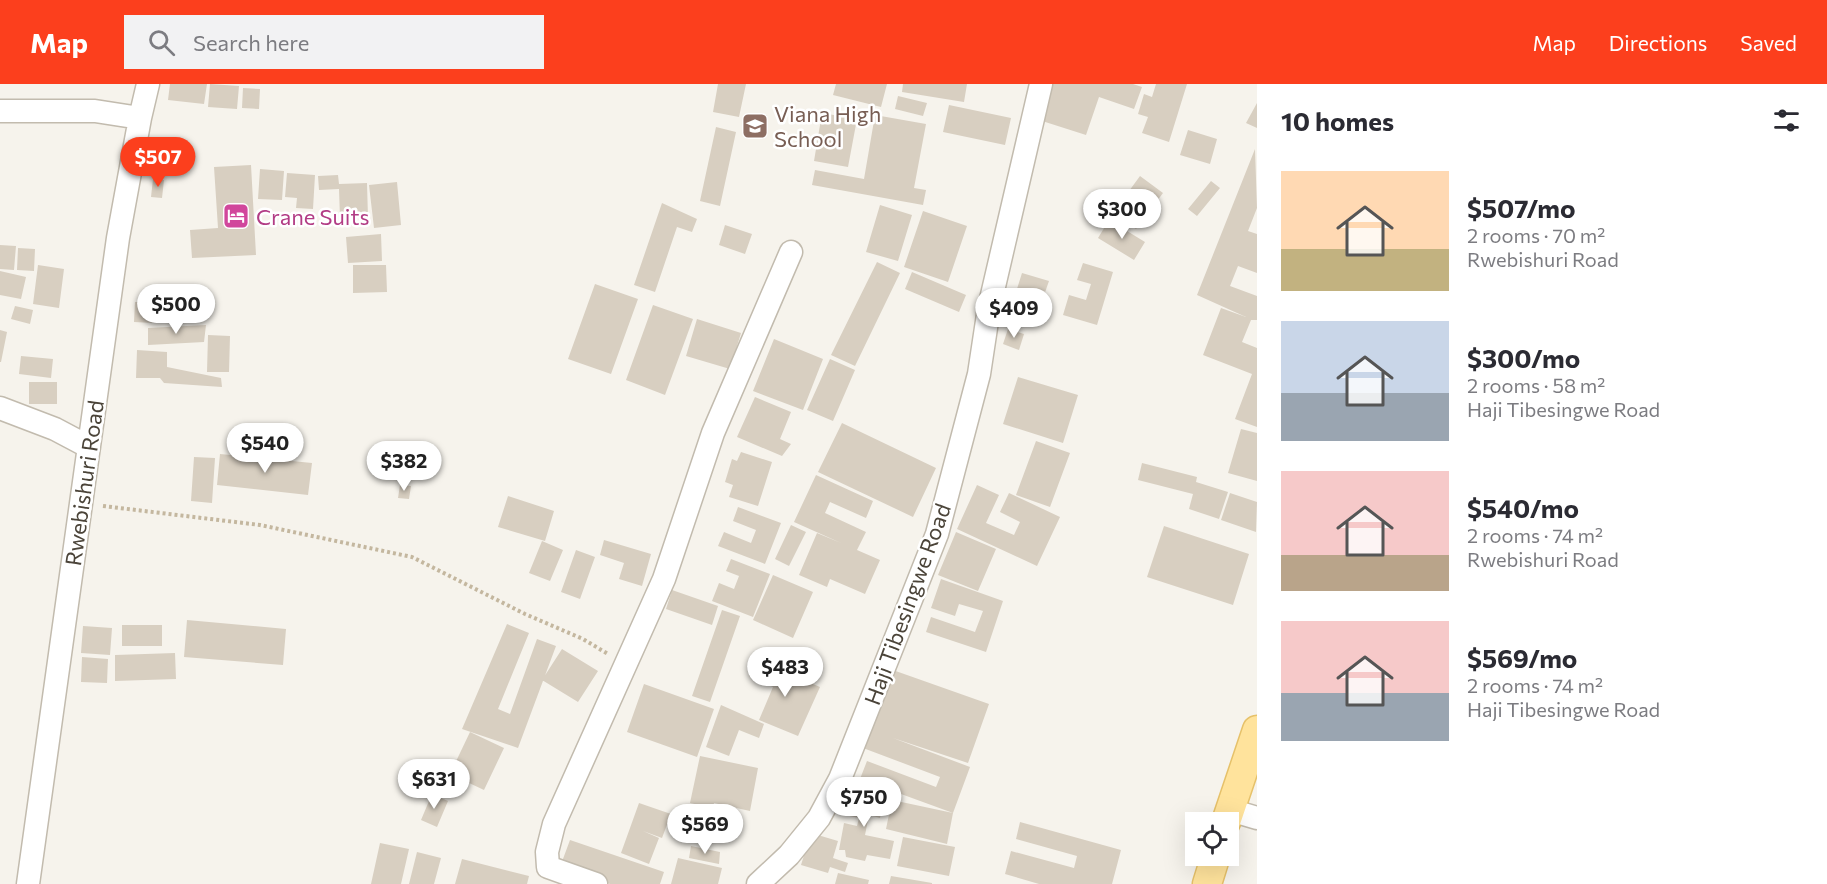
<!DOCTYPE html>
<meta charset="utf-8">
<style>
body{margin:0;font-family:Commissioner,sans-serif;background:#f2f2f3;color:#2b2b33;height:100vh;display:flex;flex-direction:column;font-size:22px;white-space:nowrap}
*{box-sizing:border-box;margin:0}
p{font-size:20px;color:#7c7c81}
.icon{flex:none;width:33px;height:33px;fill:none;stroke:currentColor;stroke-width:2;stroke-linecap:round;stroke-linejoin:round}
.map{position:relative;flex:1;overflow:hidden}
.panel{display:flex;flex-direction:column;background:#fff;width:570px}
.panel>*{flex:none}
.controls{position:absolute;left:1185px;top:728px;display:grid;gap:12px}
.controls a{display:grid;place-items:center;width:54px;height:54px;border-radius:0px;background:#fff;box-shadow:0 6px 24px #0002;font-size:30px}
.price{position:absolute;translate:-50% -51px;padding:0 14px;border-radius:21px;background:#fff;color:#222;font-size:20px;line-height:39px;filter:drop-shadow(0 2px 3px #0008)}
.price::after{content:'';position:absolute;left:50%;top:36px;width:18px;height:14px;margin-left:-9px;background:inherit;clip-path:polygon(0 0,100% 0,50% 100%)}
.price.current{background:#fc3f1d;color:#fff}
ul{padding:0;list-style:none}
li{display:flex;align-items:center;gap:18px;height:150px;padding:0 24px}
li span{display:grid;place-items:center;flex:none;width:168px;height:120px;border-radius:0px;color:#555}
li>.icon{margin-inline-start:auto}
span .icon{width:72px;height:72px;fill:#fffc;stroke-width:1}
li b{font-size:26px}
h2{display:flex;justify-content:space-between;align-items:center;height:72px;padding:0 24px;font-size:26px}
header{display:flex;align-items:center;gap:36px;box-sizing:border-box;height:84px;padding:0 30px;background:#fc3f1d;color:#fff}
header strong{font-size:28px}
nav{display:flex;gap:33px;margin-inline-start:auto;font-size:21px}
.search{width:420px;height:54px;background:#f2f2f3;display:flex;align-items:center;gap:15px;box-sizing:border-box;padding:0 21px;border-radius:0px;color:#7c7c81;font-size:22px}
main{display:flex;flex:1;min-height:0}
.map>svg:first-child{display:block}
.building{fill:#d8cfc1}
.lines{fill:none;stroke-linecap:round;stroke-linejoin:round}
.minor-casing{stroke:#c2bbae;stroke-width:25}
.major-casing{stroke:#e6c16a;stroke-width:31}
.path{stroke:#c4b79f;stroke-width:4;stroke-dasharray:3 3;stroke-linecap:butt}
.minor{stroke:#fff;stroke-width:22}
.major{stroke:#ffe39c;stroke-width:28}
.labels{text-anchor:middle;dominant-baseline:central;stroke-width:5;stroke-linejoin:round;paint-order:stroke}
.education-label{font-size:22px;fill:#785e54;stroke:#fff;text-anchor:start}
.hotel-label{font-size:22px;fill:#b23c85;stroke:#fff;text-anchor:start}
.street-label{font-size:22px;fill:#4b4439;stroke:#fff}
</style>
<header>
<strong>Map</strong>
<div class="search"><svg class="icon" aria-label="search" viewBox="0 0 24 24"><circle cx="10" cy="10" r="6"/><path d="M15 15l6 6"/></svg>Search here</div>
<nav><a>Map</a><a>Directions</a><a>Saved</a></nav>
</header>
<main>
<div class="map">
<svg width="1257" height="800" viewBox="0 0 1257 800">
<rect width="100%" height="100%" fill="#f6f3ec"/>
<path class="building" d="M170 0H207L204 20 168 16Z
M210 0 239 2 237 25 208 23Z
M718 0H746L739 33 713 28Z
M836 0H887L881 23 833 11Z
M903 0H967L964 18 902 8Z
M1052 0H1133L1142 3 1134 25 1099 13 1086 51 1039 36Z
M1156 0H1187L1169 58 1142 49 1148 33 1138 30 1144 10 1152 13Z
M243 4 260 5 259 25 242 24Z
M898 12 927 19 923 32 895 25Z
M1257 19V44L1246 39Z
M949 21 1011 34 1005 61 943 48Z
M822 29 857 35 848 83 814 77Z
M875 31 926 40 914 104 926 106 923 121 812 101 815 86 864 95Z
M716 43 736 48 720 122 700 117Z
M1188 46 1217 55 1210 80 1180 71Z
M1255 65 1257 124 1248 147 1257 150V189L1238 182 1230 202 1257 212V236H1251L1242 258 1257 264V343L1235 335 1252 290 1203 271 1221 224 1246 233 1197 211Z
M251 81 256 171 192 174 190 146 218 144 214 83Z
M260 85 284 87 282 116 258 115Z
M287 89 315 91 313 125 296 124 297 114 285 113Z
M338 91 339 100 367 99 368 134H340L339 105 319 106 318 92Z
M1140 92 1163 109 1136 145 1113 129Z
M153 95 164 96 162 114 151 113Z
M1211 97 1220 104 1197 132 1188 125Z
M397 98 401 141 374 144 369 101Z
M662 119 697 135 692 148 677 143 655 208 634 201Z
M880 121 912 131 898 177 866 168Z
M923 127 967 142 948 198 904 183Z
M1109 136 1145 158 1134 176 1098 154Z
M725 141 752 150 745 170 719 161Z
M381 150 382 177 348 179 346 153Z
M0 161 16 162 14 186 0 185Z
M18 164 35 165 34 187 17 186Z
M877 178 900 189 855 282 831 271Z
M1083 179 1113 188 1097 241 1063 231 1069 211 1086 216 1091 200 1077 196Z
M38 181 64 185 59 224 33 220Z
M353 181H386L387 208 353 209Z
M0 187 26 193 21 215 0 211Z
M912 188 966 211 959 228 905 205Z
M1022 189 1049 197 1042 217 1016 208Z
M595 200 638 215 611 290 568 275Z
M135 218H154V239L134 238Z
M653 221 693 235 665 311 626 296Z
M15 222 33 226 30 240 11 235Z
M697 235 741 249 730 285 686 272Z
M206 241 204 258 148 261V244Z
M1008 245 1024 250 1019 266 1003 260Z
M0 246 7 248 1 278H0Z
M208 251 230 252 229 288H207Z
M774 255 823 275 803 326 753 307Z
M137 266 167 268V283L221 294 222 303 164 299 160 294H136Z
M21 272 53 275 51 294 19 290Z
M830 275 855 286 833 337 807 326Z
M1018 293 1078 311 1063 359 1003 340Z
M29 298H57V320H29Z
M755 313 791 328 780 355 791 360 782 372 737 353Z
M842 339 936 384 913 433 818 388Z
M1241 345 1257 349V397L1228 389Z
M1036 357 1070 369 1050 423 1016 411Z
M741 368 772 378 758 422 729 413 733 401 725 398 732 375 737 377Z
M220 370 312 379 308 411 217 401Z
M194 373 215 374 212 419 191 417Z
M1142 379 1197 393 1196 398 1228 408 1219 435 1189 425 1193 410 1138 396Z
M816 391 873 417 866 434 830 418 825 429 866 448 857 466 880 476 865 510 830 495 827 503 799 491 817 449 841 459 794 438Z
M400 401 411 402 409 415 398 414Z
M977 401 999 411 986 439 1014 451 1020 438 1000 428 1009 409 1060 433 1037 482 957 445Z
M1230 409 1257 418 1256 448 1221 436Z
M508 412 554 427 545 457 498 443Z
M738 423 781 439 765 480 718 462 724 448 751 459 756 446 733 437Z
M791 441 806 448 789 482 775 475Z
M1164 442 1249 470 1233 521 1147 493Z
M956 448 996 465 978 507 938 491Z
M604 456 651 470 642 502 619 495 624 479 600 471Z
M542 457 563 466 550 497 529 489Z
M576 466 595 473 580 515 561 508Z
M731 475 770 490 753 533 712 517 719 499 734 505 739 492 726 487Z
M773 491 813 508 793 554 753 536Z
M941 495 1003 517 986 568 926 548 931 533 975 548 983 527 959 520 955 532 931 524Z
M672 506 718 522 712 541 666 525Z
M722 526 740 532 710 618 692 612Z
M187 536 286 545 283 581 184 573Z
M507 540 529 549 498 625 510 630 537 555 556 562 518 664 462 645Z
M122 541H162V562H122Z
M83 542 112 544 110 571 81 569Z
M562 565 598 587 578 618 542 596Z
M175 569 176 595 115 597V571Z
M82 573 108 575 107 599 81 598Z
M756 576 820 603 798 652 759 636 773 603 749 592Z
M890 585 989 620 968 679 893 654 970 683 953 729 947 760 886 745 892 716 953 729 860 695 867 677 936 703 940 693 863 664Z
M644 600 714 625 697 673 627 648Z
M721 621 764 640 759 654 739 646 729 672 706 663Z
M470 648 504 664 484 706 450 690Z
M700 672 758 684 750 727 714 719 713 724 690 719Z
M425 686 441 689 437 705 422 702Z
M850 705 884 712 880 734 869 731 865 751 894 757 890 775 867 771 865 777 846 773 845 766H839L844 739 857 742 859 734 845 731Z
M432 710 448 717 437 743 421 736Z
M639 719 671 730 662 754 643 747 659 754 649 780 621 769Z
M1020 738 1121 766 1112 800H1039L1005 790 1011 767 1074 784 1077 772 1016 755Z
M811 749 838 757 833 774 848 779 845 788 830 783 828 789 801 781Z
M903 753 955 763 949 792 897 782Z
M570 756 664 788 660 800H610L560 783Z
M380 759 409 765 401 800H371Z
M691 762 720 768 719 780 689 774Z
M417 768 441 774 434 800H409Z
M678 774 722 784 718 800H671Z
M462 775 529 792 527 800H455Z
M838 789 869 796 868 800H835Z
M891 792 932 799V800H889Z"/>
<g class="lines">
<defs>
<path id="minor" d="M0 27H95L140 34
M0 324 55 345 89 363
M1230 726 1257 734
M28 800 118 154 140 34 148 0
M596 800 548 783 547 768 554 740 664 495 713 349 791 168
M758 800 789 771 819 734 840 695 937 450 979 290 989 224 1041 0"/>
<path id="major" d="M1226 738 1257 646
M1207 800 1216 771"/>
</defs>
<use href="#minor" class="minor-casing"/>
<use href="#major" class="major-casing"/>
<path class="path" d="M103 422 260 441 412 473 525 530 583 555 608 570"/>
<use href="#minor" class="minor"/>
<use href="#major" class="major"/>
</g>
<defs>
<symbol id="school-square" viewBox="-11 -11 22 22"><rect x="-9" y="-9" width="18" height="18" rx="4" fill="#8d6e63" stroke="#fff"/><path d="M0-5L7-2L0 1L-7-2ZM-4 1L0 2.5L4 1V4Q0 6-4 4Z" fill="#fff"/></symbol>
<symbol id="hotel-square" viewBox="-11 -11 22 22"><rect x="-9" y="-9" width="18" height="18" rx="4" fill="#d1479c" stroke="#fff"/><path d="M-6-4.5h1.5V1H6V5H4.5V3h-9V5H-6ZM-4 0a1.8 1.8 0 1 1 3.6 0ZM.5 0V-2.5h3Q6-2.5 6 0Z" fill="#fff"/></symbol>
</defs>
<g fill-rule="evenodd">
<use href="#school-square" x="740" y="27" width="30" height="30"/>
<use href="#hotel-square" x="221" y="117" width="30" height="30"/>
</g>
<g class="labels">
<g class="education-label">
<text x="774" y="29">Viana High<tspan x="774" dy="25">School</tspan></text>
</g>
<g class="hotel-label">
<text x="256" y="132">Crane Suits</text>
</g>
<g class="street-label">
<text transform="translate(84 399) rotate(-82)">Rwebishuri Road</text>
<text transform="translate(907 520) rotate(-70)">Haji Tibesingwe Road</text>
</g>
</g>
</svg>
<div class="controls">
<a><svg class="icon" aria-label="locate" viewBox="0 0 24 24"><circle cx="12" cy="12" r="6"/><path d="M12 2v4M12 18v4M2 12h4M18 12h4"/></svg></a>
</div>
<b class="price current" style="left:158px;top:104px">$507</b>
<b class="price" style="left:1122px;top:156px">$300</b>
<b class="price" style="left:176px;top:251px">$500</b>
<b class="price" style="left:1014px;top:255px">$409</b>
<b class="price" style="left:265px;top:390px">$540</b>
<b class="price" style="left:404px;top:408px">$382</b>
<b class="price" style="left:785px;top:614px">$483</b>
<b class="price" style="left:434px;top:726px">$631</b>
<b class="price" style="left:864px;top:744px">$750</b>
<b class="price" style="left:705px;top:771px">$569</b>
</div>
<section class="panel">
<h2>10 homes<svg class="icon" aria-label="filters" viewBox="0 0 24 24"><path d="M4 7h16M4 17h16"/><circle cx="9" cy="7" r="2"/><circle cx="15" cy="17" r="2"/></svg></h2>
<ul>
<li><span style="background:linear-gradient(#ffd9b3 65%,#c2b280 0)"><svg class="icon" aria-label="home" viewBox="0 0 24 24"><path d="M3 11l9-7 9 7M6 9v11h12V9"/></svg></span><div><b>$507/mo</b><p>2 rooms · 70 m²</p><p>Rwebishuri Road</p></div></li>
<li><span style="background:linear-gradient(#c9d6e8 60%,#9aa5b1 0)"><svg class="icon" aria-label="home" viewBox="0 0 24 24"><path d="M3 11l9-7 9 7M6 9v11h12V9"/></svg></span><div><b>$300/mo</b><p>2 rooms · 58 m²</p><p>Haji Tibesingwe Road</p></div></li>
<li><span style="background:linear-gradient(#f6c9c9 70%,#b9a48a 0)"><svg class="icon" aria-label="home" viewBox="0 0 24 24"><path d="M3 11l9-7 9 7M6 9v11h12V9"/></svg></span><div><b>$540/mo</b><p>2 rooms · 74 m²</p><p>Rwebishuri Road</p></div></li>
<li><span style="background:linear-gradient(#f6c9c9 60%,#9aa5b1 0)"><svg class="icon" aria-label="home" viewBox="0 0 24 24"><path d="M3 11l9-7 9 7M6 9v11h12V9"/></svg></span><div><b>$569/mo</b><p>2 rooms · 74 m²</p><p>Haji Tibesingwe Road</p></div></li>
</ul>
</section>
</main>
